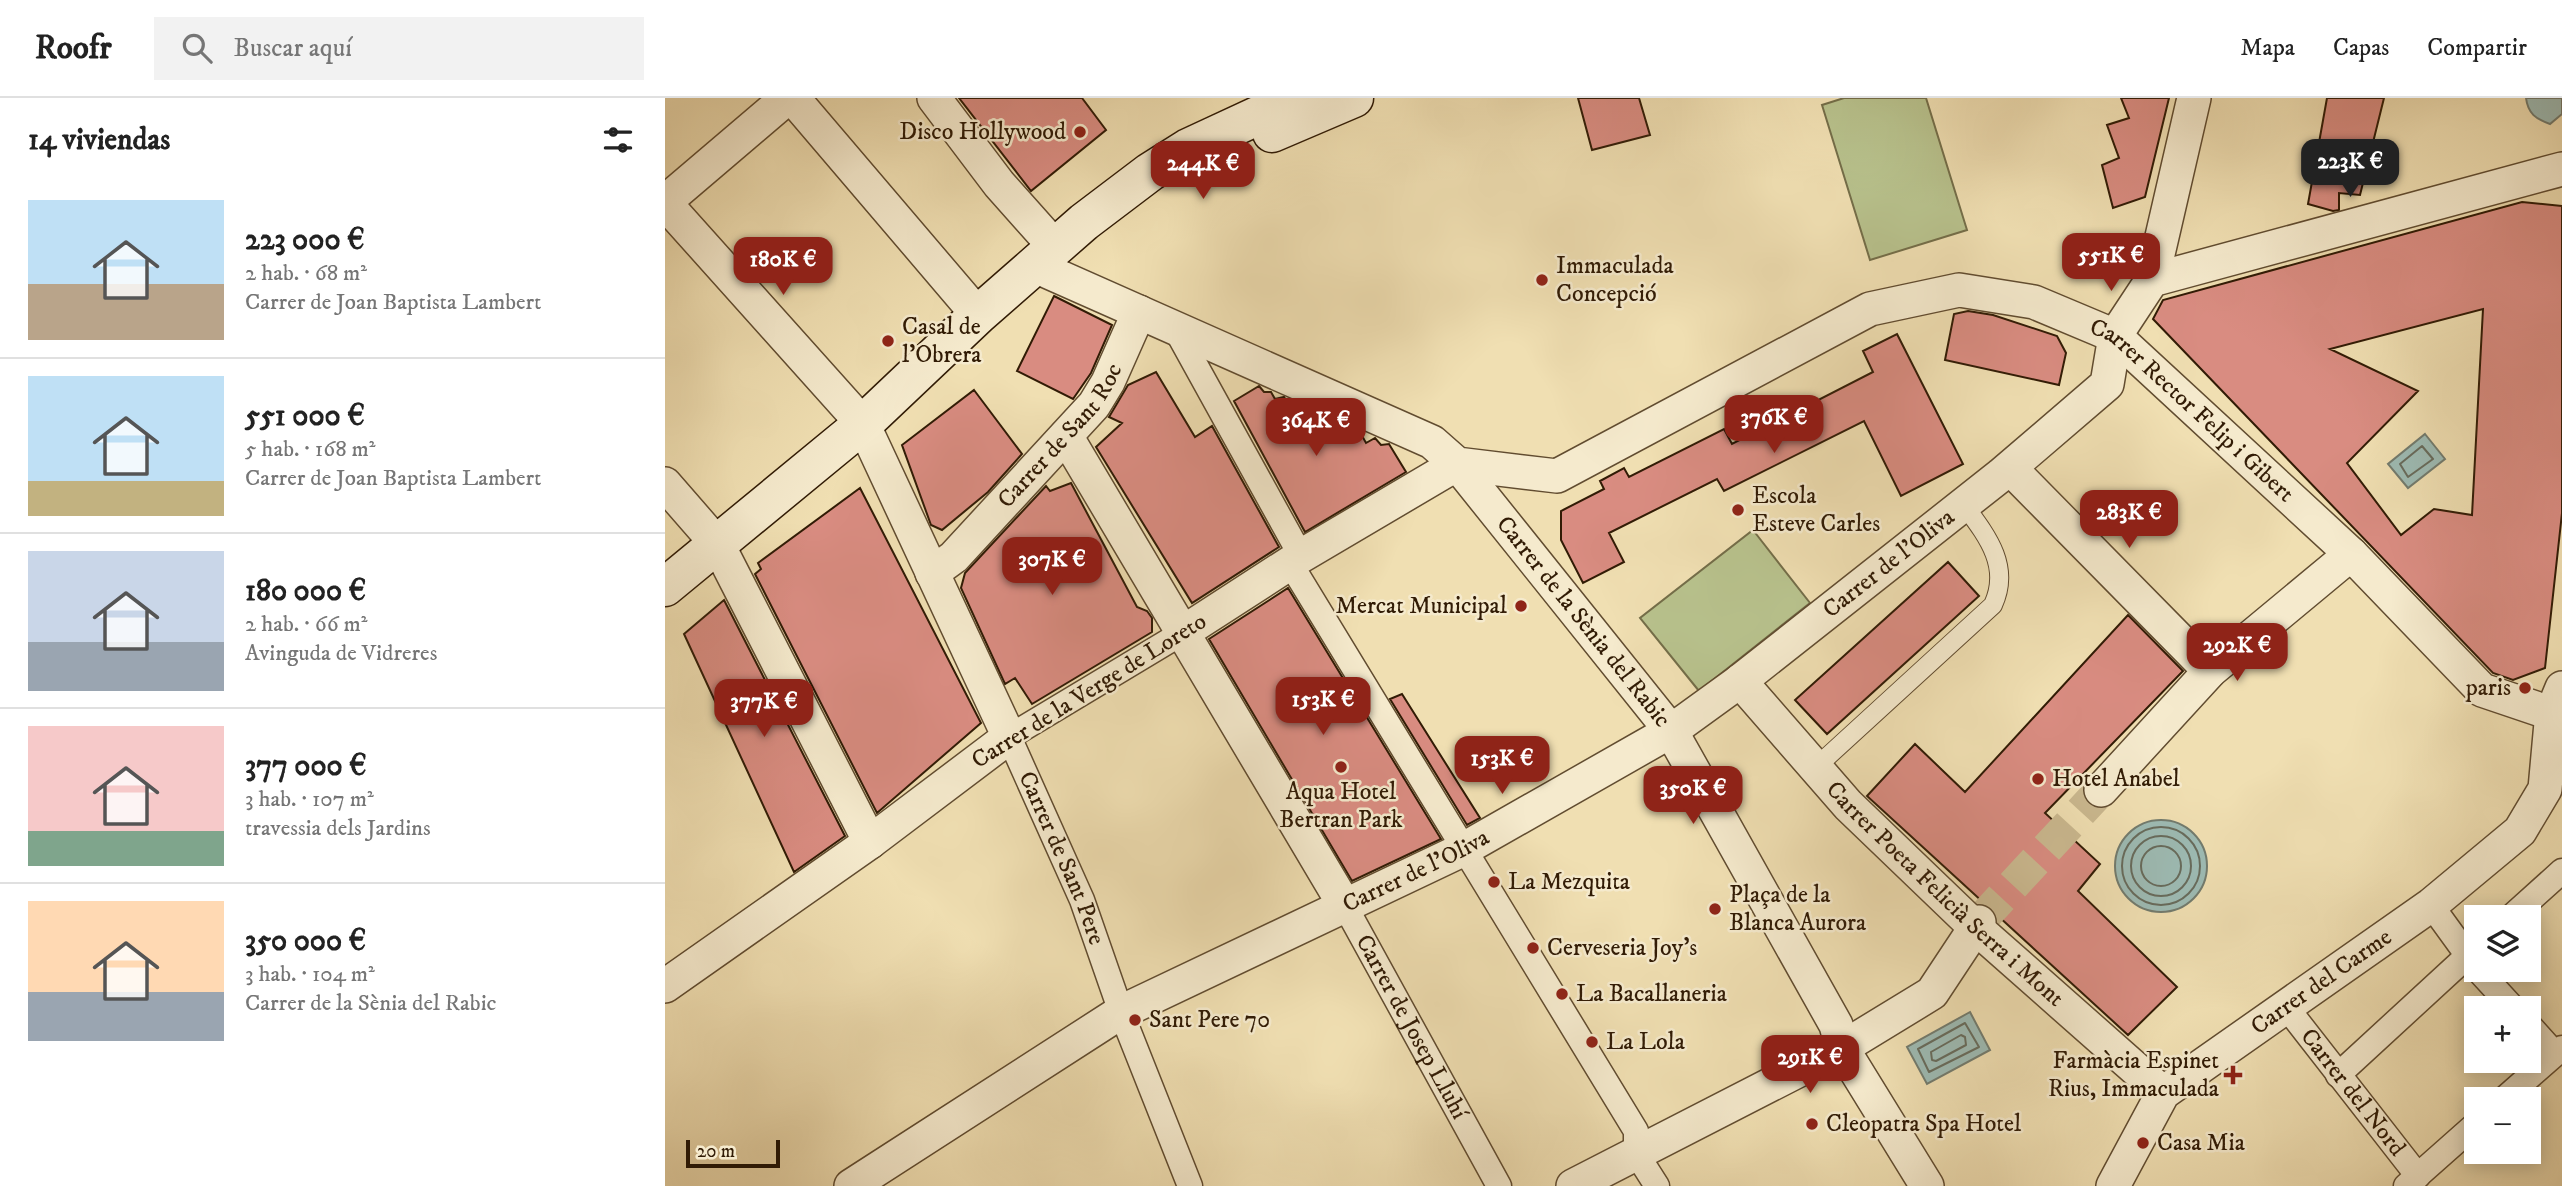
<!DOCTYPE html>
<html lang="es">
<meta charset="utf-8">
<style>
body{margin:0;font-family:"IM FELL DW Pica",serif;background:#f2f2f2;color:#222;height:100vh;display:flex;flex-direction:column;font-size:26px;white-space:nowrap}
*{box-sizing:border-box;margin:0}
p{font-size:23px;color:#767676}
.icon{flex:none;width:38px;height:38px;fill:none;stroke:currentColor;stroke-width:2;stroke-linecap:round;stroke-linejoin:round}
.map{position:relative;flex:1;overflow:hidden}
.side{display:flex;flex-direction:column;background:#fff;width:665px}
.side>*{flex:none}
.fabs{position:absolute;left:1799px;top:807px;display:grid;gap:14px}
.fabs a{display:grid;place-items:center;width:77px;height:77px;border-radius:0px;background:#fff;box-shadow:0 4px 18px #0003;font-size:35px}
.scale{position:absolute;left:21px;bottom:18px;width:94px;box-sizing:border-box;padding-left:7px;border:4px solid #311b05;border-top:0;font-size:19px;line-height:24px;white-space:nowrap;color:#311b05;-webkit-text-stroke:5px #f5eacd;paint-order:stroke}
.price{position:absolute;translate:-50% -60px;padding:0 16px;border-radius:14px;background:#8f2418;color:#fff;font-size:23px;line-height:46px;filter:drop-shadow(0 2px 4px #0008)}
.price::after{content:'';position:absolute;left:50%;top:42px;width:21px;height:16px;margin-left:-10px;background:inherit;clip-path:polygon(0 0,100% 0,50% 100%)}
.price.active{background:#222;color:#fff}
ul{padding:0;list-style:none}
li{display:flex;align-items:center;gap:21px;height:175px;padding:0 28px}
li+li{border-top:2px solid #e0e0e0}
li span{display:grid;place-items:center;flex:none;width:196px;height:140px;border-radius:0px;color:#555}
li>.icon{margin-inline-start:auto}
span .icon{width:84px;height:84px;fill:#fffc;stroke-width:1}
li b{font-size:30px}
h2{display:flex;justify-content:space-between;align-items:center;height:84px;padding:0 28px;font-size:30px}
header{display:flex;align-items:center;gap:42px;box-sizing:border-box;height:98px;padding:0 35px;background:#fff;border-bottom:2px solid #e0e0e0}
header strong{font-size:33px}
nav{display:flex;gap:38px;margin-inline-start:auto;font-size:24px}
.search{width:490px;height:63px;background:#f2f2f2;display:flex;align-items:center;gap:18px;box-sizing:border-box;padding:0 24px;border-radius:0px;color:#767676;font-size:26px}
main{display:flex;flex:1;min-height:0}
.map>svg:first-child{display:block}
.green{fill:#b8c28d;stroke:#746e49;stroke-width:2}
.water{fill:#9dbbb4;stroke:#727b6e;stroke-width:2}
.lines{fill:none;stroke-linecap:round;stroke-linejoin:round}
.shore{stroke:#676b5c;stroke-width:2}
.building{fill:#d98c81;stroke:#311b05;stroke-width:2;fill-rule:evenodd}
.minor-tunnel{stroke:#cab88f;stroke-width:33;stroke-dasharray:33 17;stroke-linecap:butt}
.service-casing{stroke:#614c30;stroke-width:20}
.pedestrian-casing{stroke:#614c30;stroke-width:27}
.minor-casing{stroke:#614c30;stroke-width:36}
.secondary-casing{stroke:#311b05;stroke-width:41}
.service{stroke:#f5eacd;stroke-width:18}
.pedestrian{stroke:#f5eacd;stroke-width:24}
.minor{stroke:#f5eacd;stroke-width:33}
.secondary{stroke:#f5eacd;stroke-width:38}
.poi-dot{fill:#8f2418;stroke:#f5eacd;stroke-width:2.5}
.labels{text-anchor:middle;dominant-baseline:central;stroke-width:5;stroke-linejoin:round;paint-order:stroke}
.poi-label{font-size:24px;fill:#311b05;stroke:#f5eacd;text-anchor:start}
.street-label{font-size:24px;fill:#311b05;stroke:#f5eacd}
</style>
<header>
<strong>Roofr</strong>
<div class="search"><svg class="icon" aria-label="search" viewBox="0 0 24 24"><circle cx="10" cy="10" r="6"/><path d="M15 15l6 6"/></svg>Buscar aquí</div>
<nav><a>Mapa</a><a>Capas</a><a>Compartir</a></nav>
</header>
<main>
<section class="side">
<h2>14 viviendas<svg class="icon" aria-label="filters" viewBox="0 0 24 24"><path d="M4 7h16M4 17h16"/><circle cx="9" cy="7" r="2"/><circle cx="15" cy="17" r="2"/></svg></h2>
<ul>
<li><span style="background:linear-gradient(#bfe0f5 60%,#b9a48a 0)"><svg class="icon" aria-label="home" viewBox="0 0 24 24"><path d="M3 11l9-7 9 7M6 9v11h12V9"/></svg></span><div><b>223 000 €</b><p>2 hab. · 68 m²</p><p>Carrer de Joan Baptista Lambert</p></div></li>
<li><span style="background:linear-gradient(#bfe0f5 75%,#c2b280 0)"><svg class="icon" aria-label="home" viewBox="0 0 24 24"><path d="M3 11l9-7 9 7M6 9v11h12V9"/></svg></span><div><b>551 000 €</b><p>5 hab. · 168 m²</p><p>Carrer de Joan Baptista Lambert</p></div></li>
<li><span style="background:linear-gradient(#c9d6e8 65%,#9aa5b1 0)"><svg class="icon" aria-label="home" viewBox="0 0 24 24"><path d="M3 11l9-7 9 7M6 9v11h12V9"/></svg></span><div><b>180 000 €</b><p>2 hab. · 66 m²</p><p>Avinguda de Vidreres</p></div></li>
<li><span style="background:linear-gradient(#f6c9c9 75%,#7fa58c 0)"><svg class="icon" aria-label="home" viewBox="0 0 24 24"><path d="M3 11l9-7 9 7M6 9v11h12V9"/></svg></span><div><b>377 000 €</b><p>3 hab. · 107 m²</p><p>travessia dels Jardins</p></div></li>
<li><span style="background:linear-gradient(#ffd9b3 65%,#9aa5b1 0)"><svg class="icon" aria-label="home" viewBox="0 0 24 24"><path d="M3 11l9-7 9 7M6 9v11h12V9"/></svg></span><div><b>350 000 €</b><p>3 hab. · 104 m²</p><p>Carrer de la Sènia del Rabic</p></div></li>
</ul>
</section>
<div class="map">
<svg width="1897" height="1088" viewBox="0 0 1897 1088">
<rect width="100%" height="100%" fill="#f0dfb2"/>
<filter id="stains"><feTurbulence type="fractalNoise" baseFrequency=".00286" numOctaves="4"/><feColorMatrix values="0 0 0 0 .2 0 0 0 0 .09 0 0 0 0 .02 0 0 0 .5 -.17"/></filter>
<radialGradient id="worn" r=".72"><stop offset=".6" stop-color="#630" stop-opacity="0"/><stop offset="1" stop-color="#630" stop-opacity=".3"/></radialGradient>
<path class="green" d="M1179 0H1261L1302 132 1205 162 1157 7Z
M1088 432 1145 505 1034 593 975 520Z"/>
<path class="water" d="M1861 0H1897V16L1885 26C1871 21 1863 16 1861 0Z
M1760 336 1780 361 1743 390 1723 366Z
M1450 768a46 46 0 1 1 92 0a46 46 0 1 1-92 0Z
M1305 914 1325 952 1262 986 1242 949Z"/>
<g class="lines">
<path class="shore" d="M1757 348 1768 361 1743 379 1735 366Z
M1457 768a39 39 0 1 1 78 0a39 39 0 1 1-78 0Z
M1466 768a30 30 0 1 1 60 0a30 30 0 1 1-60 0Z
M1476 768a20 20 0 1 1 40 0a20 20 0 1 1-40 0Z
M1300 925 1314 949 1264 974 1253 951Z
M1296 937 1300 939 1301 947 1271 963 1267 962 1266 954Z"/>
</g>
<path class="building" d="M294 0H417L441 32 366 93Z
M913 0H974L985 37 927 52Z
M1456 0H1504L1480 99 1448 110 1437 67 1454 60 1442 27 1464 20Z
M1662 0H1719L1695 97 1674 95V112L1668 113 1643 106Z
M1857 104 1897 108V415L1880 570 1848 582 1828 575 1488 221 1498 202ZM1818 211 1807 417 1769 411 1736 437 1682 365 1753 293 1665 251Z
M389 198 447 227 426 275 408 301 352 273Z
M1303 213 1328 217 1392 238 1401 255 1394 287 1280 262 1289 216Z
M1232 236 1298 366 1236 398 1199 323 1059 393 1052 381 944 435 959 464 918 485 896 442V413L939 391 935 383 959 370 964 379 1059 331 1067 346 1208 274 1198 253Z
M491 274 530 339 547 328 614 449 527 505 431 349 457 325 444 319 463 287Z
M594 288 599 294H606L610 301 619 299 626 311 634 306 641 319 648 316 653 324 663 322 671 335 681 329 687 338 695 334 701 345 710 340 716 347 724 346 741 374 640 434 569 303Z
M309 292 357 356 323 394 277 432 266 427 237 347Z
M406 385 472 509 482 513 487 520V534L367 606 350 580 340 586 296 490 300 475 381 388 385 393Z
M195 390 316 625 212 715 90 476 96 471 93 465Z
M1283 464 1314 498 1162 636 1130 602Z
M623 490 776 741 687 783 544 541Z
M59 502 180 738 129 774 19 536Z
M1463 517 1518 573 1380 715 1435 766 1413 793 1512 889 1463 937 1202 698 1250 646 1300 694Z
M737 596 815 720 802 727 725 601Z"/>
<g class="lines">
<path class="minor-tunnel" d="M1314 824 1436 692"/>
<defs>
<path id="service" d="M1150 670 1328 507C1346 468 1322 438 1299 407"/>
<g id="pedestrian">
<path d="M510 230 636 458"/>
<path d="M625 465 971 1033V1055L992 1088"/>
<path id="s1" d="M517 535 344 639 417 802 456 914 525 1088"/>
<path d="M1766 807 1811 869"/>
<path id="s2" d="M680 808 834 1088"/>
<path d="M1846 819 1897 773"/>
<path d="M1813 872 1848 910"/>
<path id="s3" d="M1622 910 1753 1078"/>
<path d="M1864 927 1890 956"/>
<path d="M1673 977 1811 850"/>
<path d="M1839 1001 1897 950"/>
<path d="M1741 1088 1811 1026"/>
</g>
<g id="minor">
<path d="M128 0 313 217"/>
<path d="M269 0 334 86 391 150"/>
<path d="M0 104 122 0"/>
<path d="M0 105 198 326 344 639 205 744 0 888"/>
<path id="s4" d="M370 168 767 344 792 366 892 378 1205 211 1294 192 1369 204 1450 238 1686 456 1817 592 1897 619"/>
<path d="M1487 182 1529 0"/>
<path d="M401 338 680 808"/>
<path d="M1345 370 1545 573"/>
<path d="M0 386 53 447 205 744"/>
<path id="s5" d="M267 475 289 459 429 307 443 284 474 214"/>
<path id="s6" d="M517 535 636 458 792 366 1006 633 1171 927 1177 950 1262 1088"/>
<path id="s7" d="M1075 583 1183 707 1310 829 1498 995"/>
<path d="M1436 692 1545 573 1686 456"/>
<path id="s8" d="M186 1088 456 914 797 752 1006 633 1075 583 1336 377 1442 286 1450 238 1487 182 1897 71"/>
<path d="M908 1088 1177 950 1267 895 1314 824"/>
<path id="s9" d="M1448 1088 1498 995 1766 807 1855 733 1880 691 1887 614 1897 590"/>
</g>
<path id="secondary" d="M607 35 689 0
M0 489 198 326 313 217 419 124 485 74 523 50 631 0"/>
</defs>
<use href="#service" class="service-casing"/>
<use href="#pedestrian" class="pedestrian-casing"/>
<use href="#minor" class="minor-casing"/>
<use href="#secondary" class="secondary-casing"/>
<use href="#service" class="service"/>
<use href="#pedestrian" class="pedestrian"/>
<use href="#minor" class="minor"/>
<use href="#secondary" class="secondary"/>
</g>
<g class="poi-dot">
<circle cx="415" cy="34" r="7"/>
<circle cx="877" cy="182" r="7"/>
<circle cx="223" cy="243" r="7"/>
<circle cx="1073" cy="412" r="7"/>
<circle cx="856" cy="508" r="7"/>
<circle cx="1860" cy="590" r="7"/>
<circle cx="676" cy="669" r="7"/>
<circle cx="1373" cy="681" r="7"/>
<circle cx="829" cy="784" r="7"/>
<circle cx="1050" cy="811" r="7"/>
<circle cx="868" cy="850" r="7"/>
<circle cx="897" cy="896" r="7"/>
<circle cx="470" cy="922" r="7"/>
<circle cx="927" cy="944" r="7"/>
<path d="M1564.5 966.5h7v7h7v7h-7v7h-7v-7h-7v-7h7z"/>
<circle cx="1147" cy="1026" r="7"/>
<circle cx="1478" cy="1045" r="7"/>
</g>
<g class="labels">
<g class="poi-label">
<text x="401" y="34" text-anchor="end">Disco Hollywood</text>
<text x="891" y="168">Immaculada<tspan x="891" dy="28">Concepció</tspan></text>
<text x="237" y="229">Casal de<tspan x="237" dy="28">l'Obrera</tspan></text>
<text x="1087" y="398">Escola<tspan x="1087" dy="28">Esteve Carles</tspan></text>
<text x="842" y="508" text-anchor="end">Mercat Municipal</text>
<text x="1846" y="590" text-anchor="end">paris</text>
<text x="1387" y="681">Hotel Anabel</text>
<text x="676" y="694" text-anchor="middle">Aqua Hotel<tspan x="676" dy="28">Bertran Park</tspan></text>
<text x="843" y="784">La Mezquita</text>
<text x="1064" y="797">Plaça de la<tspan x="1064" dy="28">Blanca Aurora</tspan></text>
<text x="882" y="850">Cerveseria Joy's</text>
<text x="911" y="896">La Bacallaneria</text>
<text x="484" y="922">Sant Pere 70</text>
<text x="941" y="944">La Lola</text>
<text x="1554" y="963" text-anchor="end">Farmàcia Espinet<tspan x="1554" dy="28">Rius, Immaculada</tspan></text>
<text x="1161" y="1026">Cleopatra Spa Hotel</text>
<text x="1492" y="1045">Casa Mia</text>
</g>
<g class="street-label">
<text stroke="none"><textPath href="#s4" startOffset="1284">Carrer Rector Felip i Gibert</textPath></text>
<text stroke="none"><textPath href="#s5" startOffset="189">Carrer de Sant Roc</textPath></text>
<text stroke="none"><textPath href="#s8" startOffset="1214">Carrer de l'Oliva</textPath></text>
<text stroke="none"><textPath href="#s6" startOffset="525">Carrer de la Sènia del Rabic</textPath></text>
<text transform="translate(424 593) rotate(-32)">Carrer de la Verge de Loreto</text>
<text stroke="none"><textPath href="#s1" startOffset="334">Carrer de Sant Pere</textPath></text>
<text stroke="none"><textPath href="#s8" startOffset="648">Carrer de l'Oliva</textPath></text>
<text stroke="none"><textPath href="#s7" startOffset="296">Carrer Poeta Felicià Serra i Mont</textPath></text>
<text stroke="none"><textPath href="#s9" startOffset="299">Carrer del Carme</textPath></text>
<text stroke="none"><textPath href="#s2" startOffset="138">Carrer de Josep Lluhí</textPath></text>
<text stroke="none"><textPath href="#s3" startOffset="107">Carrer del Nord</textPath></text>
</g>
</g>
<rect width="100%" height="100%" filter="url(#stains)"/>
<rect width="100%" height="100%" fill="url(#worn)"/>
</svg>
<div class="fabs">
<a><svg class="icon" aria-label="layers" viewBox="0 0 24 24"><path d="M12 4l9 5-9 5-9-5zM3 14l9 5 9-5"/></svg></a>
<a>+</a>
<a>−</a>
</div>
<div class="scale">20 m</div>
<b class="price active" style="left:1685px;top:101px">223K €</b>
<b class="price" style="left:538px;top:103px">244K €</b>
<b class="price" style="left:1446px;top:195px">551K €</b>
<b class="price" style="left:118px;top:199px">180K €</b>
<b class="price" style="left:1109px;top:357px">376K €</b>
<b class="price" style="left:651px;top:360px">364K €</b>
<b class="price" style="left:1464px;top:452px">283K €</b>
<b class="price" style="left:387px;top:499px">307K €</b>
<b class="price" style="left:1572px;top:585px">292K €</b>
<b class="price" style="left:658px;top:639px">153K €</b>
<b class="price" style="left:99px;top:641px">377K €</b>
<b class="price" style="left:837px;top:698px">153K €</b>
<b class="price" style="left:1028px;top:728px">350K €</b>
<b class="price" style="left:1145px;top:997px">291K €</b>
</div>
</main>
